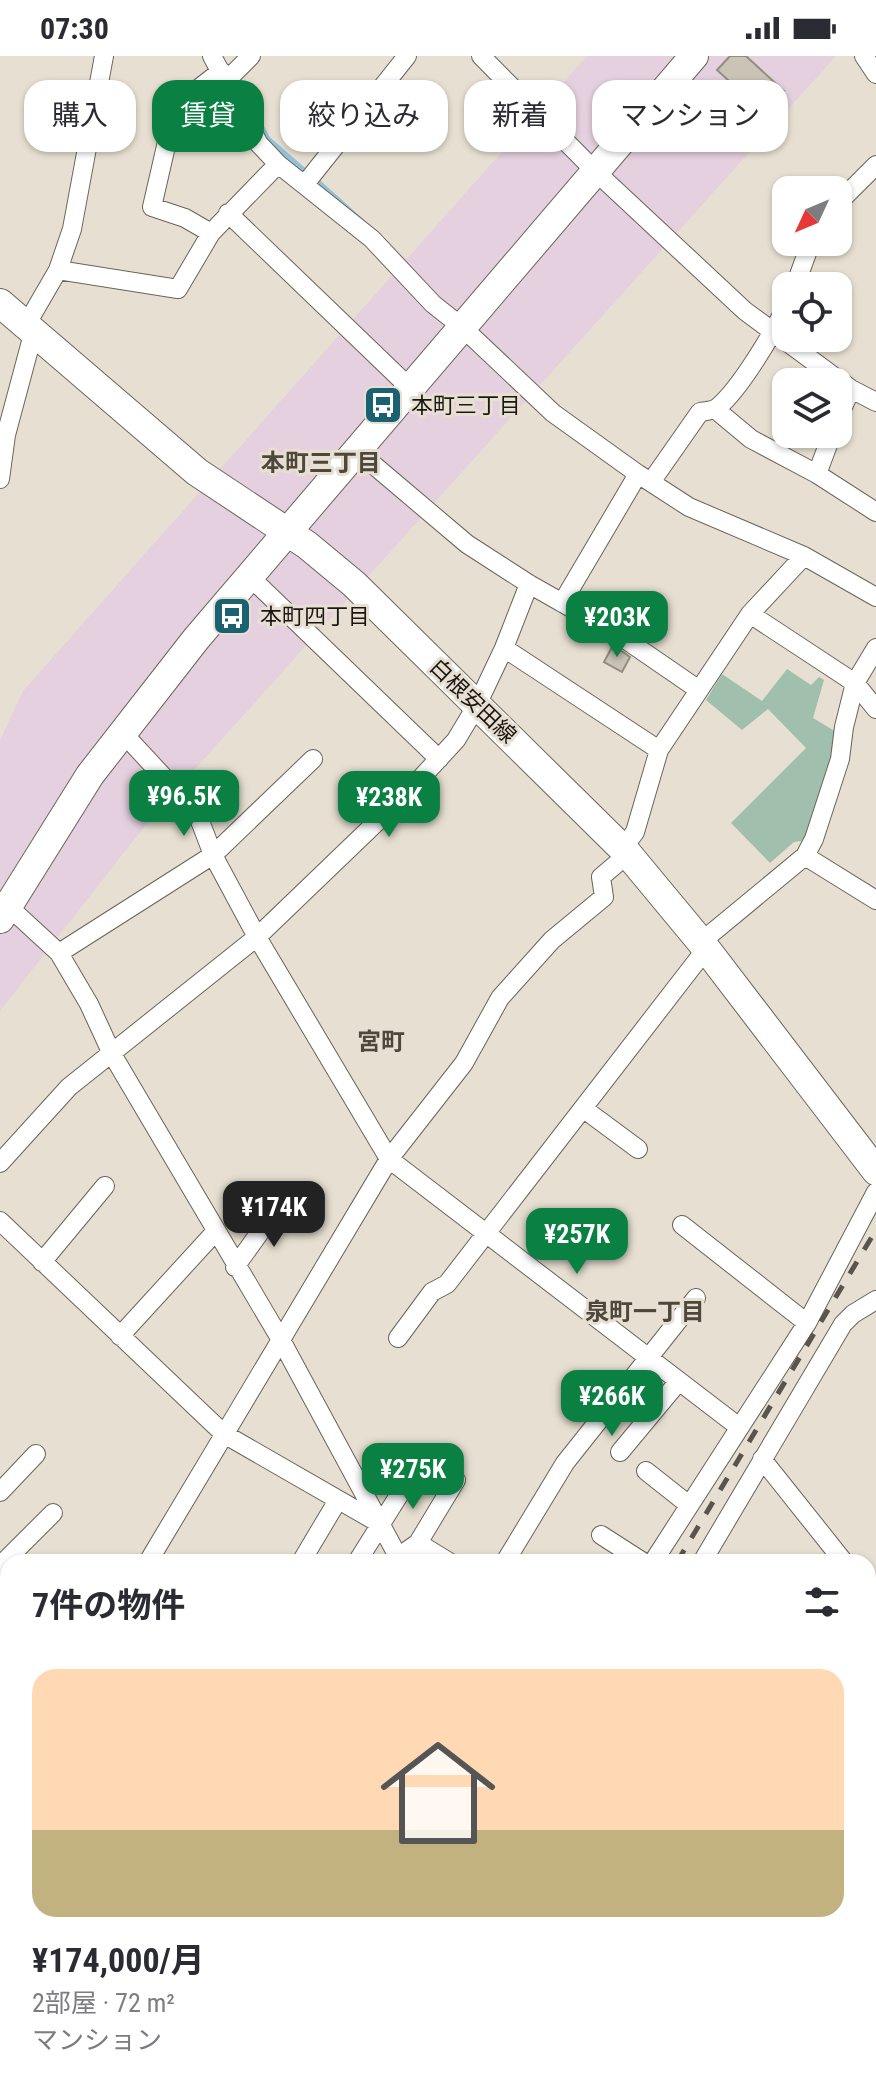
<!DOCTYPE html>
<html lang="ja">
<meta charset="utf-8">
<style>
body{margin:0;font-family:"Roboto Condensed","Noto Sans JP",sans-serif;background:#f2f2f3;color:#2b2b33;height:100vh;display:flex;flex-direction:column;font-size:30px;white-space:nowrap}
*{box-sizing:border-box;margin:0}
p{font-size:26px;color:#7c7c81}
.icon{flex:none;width:44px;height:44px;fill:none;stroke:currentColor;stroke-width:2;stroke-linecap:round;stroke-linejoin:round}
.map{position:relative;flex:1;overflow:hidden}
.details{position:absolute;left:0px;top:1498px;width:876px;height:538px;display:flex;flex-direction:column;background:#fff;border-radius:24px 24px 0 0;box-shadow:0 2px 6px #0004}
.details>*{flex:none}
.hud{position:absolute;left:24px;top:24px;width:828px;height:72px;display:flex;gap:16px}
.needle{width:52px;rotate:226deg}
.fabs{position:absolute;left:772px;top:120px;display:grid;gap:16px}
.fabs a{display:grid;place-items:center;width:80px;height:80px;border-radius:16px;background:#fff;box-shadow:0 2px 6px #0004;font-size:40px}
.price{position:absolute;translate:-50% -68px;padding:0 18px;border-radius:16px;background:#0b8043;color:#fff;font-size:26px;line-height:52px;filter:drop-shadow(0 2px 4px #0008)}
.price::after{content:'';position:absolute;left:50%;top:48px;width:24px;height:18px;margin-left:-12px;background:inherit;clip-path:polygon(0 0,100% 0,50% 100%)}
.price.selected{background:#222;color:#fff}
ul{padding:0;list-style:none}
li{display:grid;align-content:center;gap:16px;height:424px;padding:0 32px}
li+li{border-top:2px solid #e1e1e2}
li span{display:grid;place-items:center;height:248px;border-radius:24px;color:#555}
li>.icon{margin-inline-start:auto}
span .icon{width:144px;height:144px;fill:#fffc;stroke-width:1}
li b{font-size:34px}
h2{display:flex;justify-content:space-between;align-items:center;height:96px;padding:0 32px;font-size:34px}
.chip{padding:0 28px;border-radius:24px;background:#fff;box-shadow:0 2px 6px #0004;font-size:28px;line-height:72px}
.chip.selected{background:#0b8043;color:#fff}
.status{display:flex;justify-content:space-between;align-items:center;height:56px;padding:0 40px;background:#fff;direction:ltr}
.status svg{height:22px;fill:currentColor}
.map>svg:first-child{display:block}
.commercial{fill:#e4d0de}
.green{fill:#a0bfad}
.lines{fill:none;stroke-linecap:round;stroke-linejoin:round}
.stream{stroke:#91c1d9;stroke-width:5}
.building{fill:#cac3b6;stroke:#938d80;stroke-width:2}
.minor-casing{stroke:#6a6458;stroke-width:20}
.primary-casing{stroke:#6a6458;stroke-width:30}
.minor{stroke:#fff;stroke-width:18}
.primary{stroke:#fff;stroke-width:28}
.rail{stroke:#59554e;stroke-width:5;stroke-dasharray:14 14;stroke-linecap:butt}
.labels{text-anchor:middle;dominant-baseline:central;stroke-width:6;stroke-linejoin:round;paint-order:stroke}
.poi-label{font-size:22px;fill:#1a1713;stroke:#e7e0d2;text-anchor:start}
.street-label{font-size:22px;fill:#1a1713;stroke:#e7e0d2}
.neighbourhood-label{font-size:24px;font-weight:bold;fill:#4d473c;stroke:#e7e0d2}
</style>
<div class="status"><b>07:30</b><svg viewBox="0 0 49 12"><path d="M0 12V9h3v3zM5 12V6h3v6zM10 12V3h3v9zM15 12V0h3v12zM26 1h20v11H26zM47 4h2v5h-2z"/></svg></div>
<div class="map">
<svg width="876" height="2035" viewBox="0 0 876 2035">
<rect width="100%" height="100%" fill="#e7e0d2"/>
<path class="commercial" d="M587 0H836L151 762 0 955V684L23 635Z"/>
<path class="green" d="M787 613 811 629 819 621 824 624 813 662 838 677 808 784 794 786 770 807 731 767 806 692 768 653 742 674 706 644 722 618 762 645Z"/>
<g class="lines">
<path class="stream" d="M235 21 268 83 307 117
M315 123 364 167
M0 1718 8 1732
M186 2028 191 2035"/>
</g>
<path class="building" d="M730 0H746L784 35 764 57 717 14Z
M613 589 630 601 622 616 604 606Z"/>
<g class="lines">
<defs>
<path id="minor" d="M212 0 259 88 278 108 372 183 433 248 462 271 553 357 638 418 689 451 804 500 876 541
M481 0 595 115 745 255 851 333 876 346
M864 0 876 18
M226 25 251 0
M305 128 407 0
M838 147 876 109
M228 157 410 332
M211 177 185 162 152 151 175 51 221 15
M58 214 178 233 211 177 278 108
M795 230 811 186
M25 271 58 214 72 173 104 0
M715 353 751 383 817 418 876 456
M838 362 851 333
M356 394 467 488 529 528 619 579 699 634
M817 418 832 378
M0 423 6 379 33 278
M651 426 700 356C706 355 713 355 718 351 740 333 773 277 786 251
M249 520 439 703
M562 547 638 418
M750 558 855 627 876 653
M504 592 659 694
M122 676 197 757 213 799 257 881 389 1103 739 1371
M623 792 635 776 659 694 750 558 804 500
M805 800 876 844
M9 851 59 897 89 948 112 998 281 1284 401 1506
M701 886 805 800 814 783 840 703 844 671 855 627 876 592
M59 897 213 799 313 703
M584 1053 638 1093
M0 1107 69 1031 257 881 409 735 456 684 477 649 504 592 529 528
M0 1165 224 1378 377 1466
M682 1169 807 1267
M42 1206 105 1130
M235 1211 278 1151
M120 1280 216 1175
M398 1282 432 1236 447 1228 706 893
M620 1396 679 1325
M762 1403 844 1506
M646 1415 689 1449
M0 1436 36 1398
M601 1479 643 1506
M418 1487 449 1506
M398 1501 418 1487 456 1424
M148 1506 389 1103 464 1007 500 942 552 884 604 841 601 821 628 798
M301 1506 338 1444
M357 1506 411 1420
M505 1506 565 1407 696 1242
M653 1506 807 1267 876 1136
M702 1506 843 1268 853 1258 876 1244
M0 1510 53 1457
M0 1522 8 1529
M868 1536 876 1546
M0 1703 8 1715
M0 1752 8 1739
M0 1863 8 1867
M868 1957 876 1967
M200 2028 205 2035
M643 2028 646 2035
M334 2035 338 2028
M394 2035 398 2028"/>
<path id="primary" d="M0 247 197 416 307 489 354 528 628 798 701 886 876 1115
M0 863 90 719 196 583 694 0"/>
</defs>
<use href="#minor" class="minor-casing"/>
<use href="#primary" class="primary-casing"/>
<use href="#minor" class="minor"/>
<use href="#primary" class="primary"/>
<path class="rail" d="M677 1506 876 1174
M363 2035 367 2028"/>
</g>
<defs>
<symbol id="bus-square" viewBox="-11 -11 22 22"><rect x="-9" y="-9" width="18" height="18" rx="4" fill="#1a6171" stroke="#e7e0d2"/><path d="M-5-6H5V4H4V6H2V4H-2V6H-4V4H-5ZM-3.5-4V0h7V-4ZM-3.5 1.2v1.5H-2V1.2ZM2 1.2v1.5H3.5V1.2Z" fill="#fff"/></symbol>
</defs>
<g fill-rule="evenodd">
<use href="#bus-square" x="361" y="327" width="44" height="44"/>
<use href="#bus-square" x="210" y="538" width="44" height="44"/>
</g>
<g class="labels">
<g class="poi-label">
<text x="411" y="349">本町三丁目</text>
<text x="260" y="560">本町四丁目</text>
</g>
<g class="street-label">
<text transform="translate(473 645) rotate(44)">白根安田線</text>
</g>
<g class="neighbourhood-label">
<text x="321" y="407">本町三丁目</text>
<text x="381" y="986">宮町</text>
<text x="645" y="1256">泉町一丁目</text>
</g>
</g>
</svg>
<div class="fabs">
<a><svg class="needle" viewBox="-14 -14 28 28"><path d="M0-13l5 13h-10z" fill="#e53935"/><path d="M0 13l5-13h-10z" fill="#7c7c81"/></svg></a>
<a><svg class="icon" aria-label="locate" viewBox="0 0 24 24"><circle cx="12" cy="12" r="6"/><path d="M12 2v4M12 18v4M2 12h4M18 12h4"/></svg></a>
<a><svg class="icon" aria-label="layers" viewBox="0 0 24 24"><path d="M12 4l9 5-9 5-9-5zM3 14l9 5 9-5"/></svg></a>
</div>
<b class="price" style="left:617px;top:603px">¥203K</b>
<b class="price" style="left:184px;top:782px">¥96.5K</b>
<b class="price" style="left:389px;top:783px">¥238K</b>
<b class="price selected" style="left:274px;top:1193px">¥174K</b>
<b class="price" style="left:577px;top:1220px">¥257K</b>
<b class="price" style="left:612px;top:1382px">¥266K</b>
<b class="price" style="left:413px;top:1455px">¥275K</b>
<div class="hud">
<a class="chip">購入</a>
<a class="chip selected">賃貸</a>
<a class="chip">絞り込み</a>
<a class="chip">新着</a>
<a class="chip">マンション</a>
</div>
<section class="details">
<h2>7件の物件<svg class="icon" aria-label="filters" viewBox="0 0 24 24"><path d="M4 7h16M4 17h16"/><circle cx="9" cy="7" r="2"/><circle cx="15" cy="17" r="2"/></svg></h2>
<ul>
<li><span style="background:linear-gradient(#ffd9b3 65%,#c2b280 0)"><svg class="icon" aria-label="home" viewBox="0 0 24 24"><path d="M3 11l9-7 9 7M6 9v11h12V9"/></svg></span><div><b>¥174,000/月</b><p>2部屋 · 72 m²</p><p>マンション</p></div></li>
</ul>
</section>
</div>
